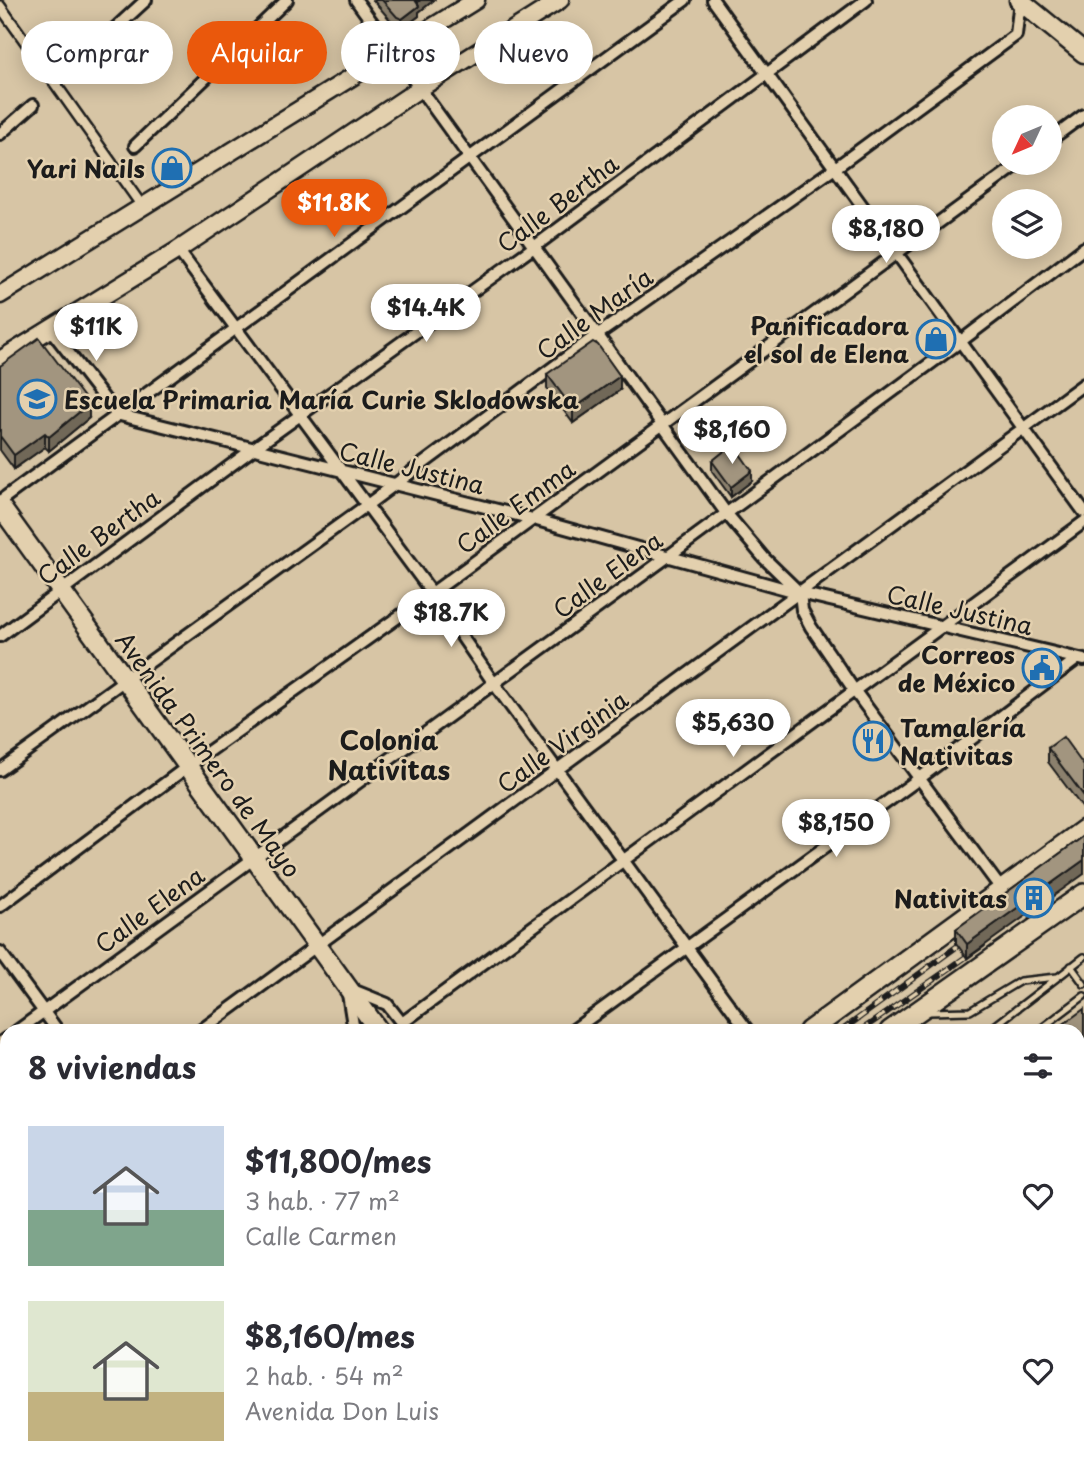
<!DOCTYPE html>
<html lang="es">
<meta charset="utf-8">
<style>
body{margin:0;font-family:"Playpen Sans",sans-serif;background:#f7f7f7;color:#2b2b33;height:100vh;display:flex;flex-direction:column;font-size:26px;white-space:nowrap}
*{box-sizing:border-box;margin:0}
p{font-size:23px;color:#7c7c81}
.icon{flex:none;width:38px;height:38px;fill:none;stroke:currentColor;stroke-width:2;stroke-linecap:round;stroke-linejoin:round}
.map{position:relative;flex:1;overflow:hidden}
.side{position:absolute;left:0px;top:1024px;width:1085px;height:450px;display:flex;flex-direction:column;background:#fff;border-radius:21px 21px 0 0;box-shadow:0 4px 18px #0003}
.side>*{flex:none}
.guide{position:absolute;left:21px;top:21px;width:700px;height:63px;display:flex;gap:14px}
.needle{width:46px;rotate:226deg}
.controls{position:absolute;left:992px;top:105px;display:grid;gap:14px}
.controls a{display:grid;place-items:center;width:70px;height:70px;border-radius:50%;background:#fff;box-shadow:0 4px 18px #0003;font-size:35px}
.price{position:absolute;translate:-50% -60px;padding:0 16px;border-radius:24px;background:#fff;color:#222;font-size:23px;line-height:46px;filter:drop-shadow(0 2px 4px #0008)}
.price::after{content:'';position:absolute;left:50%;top:42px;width:21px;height:16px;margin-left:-10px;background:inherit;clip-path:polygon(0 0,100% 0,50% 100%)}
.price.current{background:#ea580c;color:#fff}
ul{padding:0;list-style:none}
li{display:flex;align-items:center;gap:21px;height:175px;padding:0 28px}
li span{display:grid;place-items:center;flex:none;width:196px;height:140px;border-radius:0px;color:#555}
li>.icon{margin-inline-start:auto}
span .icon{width:84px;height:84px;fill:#fffc;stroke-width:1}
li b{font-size:30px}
h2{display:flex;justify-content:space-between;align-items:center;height:84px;padding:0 28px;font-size:30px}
.tag{padding:0 24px;border-radius:32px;background:#fff;box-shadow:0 4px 18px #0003;font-size:24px;line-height:63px}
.tag.current{background:#ea580c;color:#fff}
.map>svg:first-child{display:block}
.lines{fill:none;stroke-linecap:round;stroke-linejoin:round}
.service-casing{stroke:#1c1c1c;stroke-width:10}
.pedestrian-casing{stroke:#1c1c1c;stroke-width:14}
.minor-casing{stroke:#1c1c1c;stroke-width:16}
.tertiary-casing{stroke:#1c1c1c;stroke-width:19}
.secondary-casing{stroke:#1c1c1c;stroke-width:21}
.primary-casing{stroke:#1c1c1c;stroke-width:23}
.trunk-casing{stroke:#1c1c1c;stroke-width:24}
.service{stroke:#e3d0ae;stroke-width:5}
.pedestrian{stroke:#e3d0ae;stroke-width:9}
.minor{stroke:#e3d0ae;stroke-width:10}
.tertiary{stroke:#e3d0ae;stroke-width:14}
.secondary{stroke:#e3d0ae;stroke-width:16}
.primary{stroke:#e3d0ae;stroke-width:18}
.trunk{stroke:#e3d0ae;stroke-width:19}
.rail-casing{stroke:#1c1c1c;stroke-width:6}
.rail{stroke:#e3d0ae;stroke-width:3.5;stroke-dasharray:10;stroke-linecap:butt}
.wall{fill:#8b806d;stroke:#1c1c1c;stroke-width:2}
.shaded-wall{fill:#716859;stroke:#1c1c1c;stroke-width:2}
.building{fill:#a2957f;stroke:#1c1c1c;stroke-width:2}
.labels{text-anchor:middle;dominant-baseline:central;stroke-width:5;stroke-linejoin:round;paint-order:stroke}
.poi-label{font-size:24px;font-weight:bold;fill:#1c1c1c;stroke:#e3d0ae;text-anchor:end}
.street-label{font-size:24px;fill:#1c1c1c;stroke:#e3d0ae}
.neighbourhood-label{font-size:26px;font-weight:bold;fill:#1c1c1c;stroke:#e3d0ae}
</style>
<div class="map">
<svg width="1084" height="1473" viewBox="0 0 1084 1473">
<rect width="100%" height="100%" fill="#d7c5a5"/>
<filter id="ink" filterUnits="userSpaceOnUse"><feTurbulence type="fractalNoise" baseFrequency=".0143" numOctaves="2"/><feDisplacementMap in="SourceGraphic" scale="14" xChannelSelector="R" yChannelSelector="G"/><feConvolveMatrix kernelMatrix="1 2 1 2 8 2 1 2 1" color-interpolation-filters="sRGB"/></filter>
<g filter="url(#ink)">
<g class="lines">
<defs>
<path id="service" d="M1071 966 1084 984
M929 1012 970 1011 1020 981 1057 977
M988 1031 1084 957
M1038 1031 1084 996
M368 1466 371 1473
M449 1466 453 1473
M331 1473 340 1466
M487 1473 497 1466"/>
<path id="pedestrian" d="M0 6 142 206"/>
<path id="minor" d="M356 0 726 513 764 558 800 593 802 610 811 627 854 690 1002 890
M713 0 1084 512
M71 69 146 0
M0 134 33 105
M1050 140 1084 115
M135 146 287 0
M178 250 432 593 493 682 748 1031
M51 330 116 414 533 519 800 593 1084 660
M0 501 685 0
M0 636 253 449 534 247 866 0
M0 770 367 505 597 335 835 168 1016 35 1020 0
M0 906 187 767 432 593 1020 163
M0 952 58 1031
M350 989 387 1004 408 1031
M348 994 354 1031
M402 1023 1084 522
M17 1031 670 555 961 341 1084 248
M200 1031 1084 384
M572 1031 920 778 1077 659
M0 1043 7 1038
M0 1174 7 1169
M0 1314 7 1309
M1078 1420 1084 1429
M0 1449 7 1444
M708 1466 712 1473
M893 1466 898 1473
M642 1473 652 1466
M907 1473 915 1466"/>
<path id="tertiary" d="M0 1421 7 1430
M34 1466 38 1473"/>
<path id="secondary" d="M0 295 476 0
M0 360 178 250 419 89 560 0"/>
<path id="primary" d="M1019 0 1084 53
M0 506 379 1031
M678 1466 683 1473"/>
<path id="trunk" d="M809 1031 1084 830
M890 1031 1084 894
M195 1473 204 1466
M274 1473 283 1466"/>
</defs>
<use href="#service" class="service-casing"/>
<use href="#pedestrian" class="pedestrian-casing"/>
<use href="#minor" class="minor-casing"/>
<use href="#tertiary" class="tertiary-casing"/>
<use href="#secondary" class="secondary-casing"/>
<use href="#primary" class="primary-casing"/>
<use href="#trunk" class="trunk-casing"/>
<use href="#service" class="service"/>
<use href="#pedestrian" class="pedestrian"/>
<use href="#minor" class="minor"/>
<use href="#tertiary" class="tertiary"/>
<use href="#secondary" class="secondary"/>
<use href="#primary" class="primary"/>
<use href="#trunk" class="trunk"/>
<defs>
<path id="rail" d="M841 1031 974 934
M860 1031 983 945
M245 1473 254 1466"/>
</defs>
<use href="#rail" class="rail-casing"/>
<use href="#rail" class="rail"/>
</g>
<path class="wall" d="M373 0H434L419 12V16L402 29 397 28Z
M0 366 89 418 49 451 45 447 14 469 0 450Z
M547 374 620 390 573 423 547 388Z
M712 461 752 481 731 497 712 471Z
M1048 748 1084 766V810L1048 762Z
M1084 836 967 958 956 943V929Z
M1084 1009V1249H1083L1078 1242V1031Z"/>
<path class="shaded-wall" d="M421 0H434L419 12V16L402 29V19L418 7V2Z
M620 376V390L573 423V409Z
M89 404V418L49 451V437Z
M45 433V447L14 469V455Z
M752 471V481L731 497V487Z
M1084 860V874L967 958V944Z
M363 1466V1470L359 1473H354Z"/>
<path class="building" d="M382 0H415L419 6 402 19 397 17Z
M39 338 89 404 49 437 45 433 14 455 0 436V366Z
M593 342 598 345 620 376 573 409 547 374Z
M733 444 752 471 731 487 712 461Z
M1063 737 1084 766V796L1048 748Z
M1084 836V860L967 944 956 929Z
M1084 1009V1238L1083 1239 1078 1231V1031H1054Z
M340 1466H363L354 1473H331Z"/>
</g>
<defs>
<symbol id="shop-ring" viewBox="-11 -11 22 22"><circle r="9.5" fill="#e3d0ae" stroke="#1f6fb2" stroke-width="1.5"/><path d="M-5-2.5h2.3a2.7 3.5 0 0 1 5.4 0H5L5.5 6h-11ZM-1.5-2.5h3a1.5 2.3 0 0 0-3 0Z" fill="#1f6fb2"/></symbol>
<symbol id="school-ring" viewBox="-11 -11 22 22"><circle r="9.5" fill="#e3d0ae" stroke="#1f6fb2" stroke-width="1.5"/><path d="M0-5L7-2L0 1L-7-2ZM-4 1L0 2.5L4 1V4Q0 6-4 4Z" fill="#1f6fb2"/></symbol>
<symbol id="civic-ring" viewBox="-11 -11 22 22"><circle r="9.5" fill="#e3d0ae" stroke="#1f6fb2" stroke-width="1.5"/><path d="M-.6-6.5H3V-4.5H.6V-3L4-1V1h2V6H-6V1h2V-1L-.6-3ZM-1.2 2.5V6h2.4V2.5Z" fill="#1f6fb2"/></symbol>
<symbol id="restaurant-ring" viewBox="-11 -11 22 22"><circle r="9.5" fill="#e3d0ae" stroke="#1f6fb2" stroke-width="1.5"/><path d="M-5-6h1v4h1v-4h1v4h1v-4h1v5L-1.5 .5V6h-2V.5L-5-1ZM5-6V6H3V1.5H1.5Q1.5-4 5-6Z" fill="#1f6fb2"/></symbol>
<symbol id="building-ring" viewBox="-11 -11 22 22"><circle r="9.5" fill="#e3d0ae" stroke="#1f6fb2" stroke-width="1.5"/><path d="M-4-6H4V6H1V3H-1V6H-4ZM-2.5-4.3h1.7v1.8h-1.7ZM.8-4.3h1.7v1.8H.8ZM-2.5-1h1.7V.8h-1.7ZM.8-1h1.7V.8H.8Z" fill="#1f6fb2"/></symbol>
</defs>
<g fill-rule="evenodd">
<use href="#shop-ring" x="150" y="146" width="44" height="44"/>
<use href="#shop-ring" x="914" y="317" width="44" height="44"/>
<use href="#school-ring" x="15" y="377" width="44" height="44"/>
<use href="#civic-ring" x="1020" y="646" width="44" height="44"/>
<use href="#restaurant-ring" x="851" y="719" width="44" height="44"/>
<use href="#building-ring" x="1012" y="876" width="44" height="44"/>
</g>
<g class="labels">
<g class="poi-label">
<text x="145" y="168">Yari Nails</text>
<text x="909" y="325">Panificadora<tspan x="909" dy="28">el sol de Elena</tspan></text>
<text x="64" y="399" text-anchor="start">Escuela Primaria María Curie Sklodowska</text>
<text x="1015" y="654">Correos<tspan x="1015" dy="28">de México</tspan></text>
<text x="900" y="727" text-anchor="start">Tamalería<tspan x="900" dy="28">Nativitas</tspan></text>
<text x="1007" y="898">Nativitas</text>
</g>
<g class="street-label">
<text transform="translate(557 203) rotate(-37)">Calle Bertha</text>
<text transform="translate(594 313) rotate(-36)">Calle María</text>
<text transform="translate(412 467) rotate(14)">Calle Justina</text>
<text transform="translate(515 506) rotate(-36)">Calle Emma</text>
<text transform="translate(98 536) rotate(-36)">Calle Bertha</text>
<text transform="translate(607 574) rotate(-36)">Calle Elena</text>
<text transform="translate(960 609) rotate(13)">Calle Justina</text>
<text transform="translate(562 741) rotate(-36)">Calle Virginia</text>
<text transform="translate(209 754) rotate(54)">Avenida Primero de Mayo</text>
<text transform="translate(149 909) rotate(-36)">Calle Elena</text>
</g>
<g class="neighbourhood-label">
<text x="389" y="739">Colonia<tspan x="389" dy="30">Nativitas</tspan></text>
</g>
</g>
</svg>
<div class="controls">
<a><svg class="needle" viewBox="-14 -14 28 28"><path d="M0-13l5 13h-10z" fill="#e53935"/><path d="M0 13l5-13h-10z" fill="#7c7c81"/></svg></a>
<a><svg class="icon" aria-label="layers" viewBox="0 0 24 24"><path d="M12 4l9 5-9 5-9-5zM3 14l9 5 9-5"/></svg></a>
</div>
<b class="price current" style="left:334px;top:239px">$11.8K</b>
<b class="price" style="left:886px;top:265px">$8,180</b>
<b class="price" style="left:426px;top:344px">$14.4K</b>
<b class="price" style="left:96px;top:363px">$11K</b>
<b class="price" style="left:732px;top:466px">$8,160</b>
<b class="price" style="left:451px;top:649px">$18.7K</b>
<b class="price" style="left:733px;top:759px">$5,630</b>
<b class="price" style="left:836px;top:859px">$8,150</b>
<div class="guide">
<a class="tag">Comprar</a>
<a class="tag current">Alquilar</a>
<a class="tag">Filtros</a>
<a class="tag">Nuevo</a>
</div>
<section class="side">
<h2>8 viviendas<svg class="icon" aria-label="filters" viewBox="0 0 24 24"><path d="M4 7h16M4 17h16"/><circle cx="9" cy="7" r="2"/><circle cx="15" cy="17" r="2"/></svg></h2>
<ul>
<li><span style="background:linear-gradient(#c9d6e8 60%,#7fa58c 0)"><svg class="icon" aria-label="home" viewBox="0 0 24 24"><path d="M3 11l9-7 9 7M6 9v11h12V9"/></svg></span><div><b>$11,800/mes</b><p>3 hab. · 77 m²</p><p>Calle Carmen</p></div><svg class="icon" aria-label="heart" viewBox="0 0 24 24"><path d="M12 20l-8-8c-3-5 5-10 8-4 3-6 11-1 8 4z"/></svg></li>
<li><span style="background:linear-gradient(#dfe7d0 65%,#c2b280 0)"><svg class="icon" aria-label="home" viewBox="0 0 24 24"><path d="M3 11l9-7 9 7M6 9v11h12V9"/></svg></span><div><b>$8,160/mes</b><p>2 hab. · 54 m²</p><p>Avenida Don Luis</p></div><svg class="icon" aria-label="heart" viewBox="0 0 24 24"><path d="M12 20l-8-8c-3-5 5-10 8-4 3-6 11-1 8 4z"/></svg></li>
</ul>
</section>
</div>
